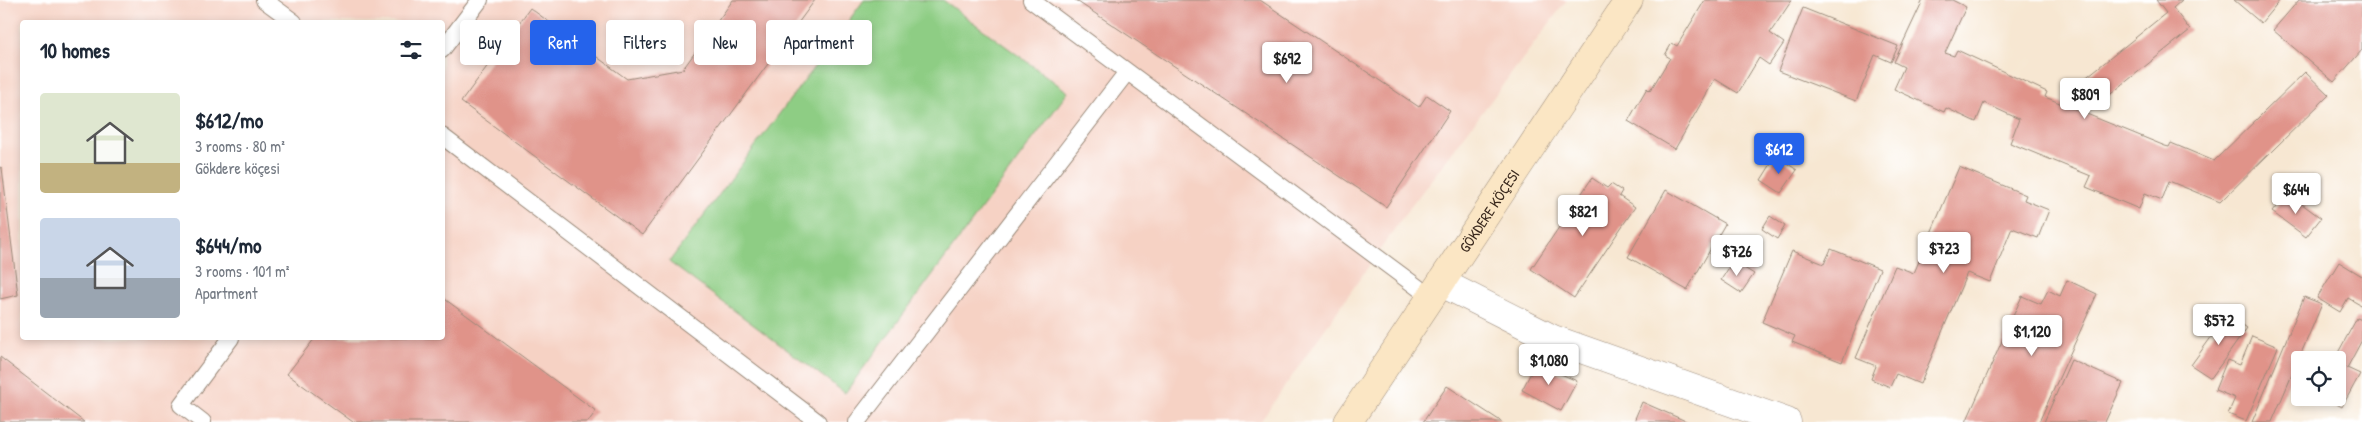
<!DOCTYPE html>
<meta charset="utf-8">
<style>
body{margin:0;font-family:"Patrick Hand",sans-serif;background:#f2f2f3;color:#1f2937;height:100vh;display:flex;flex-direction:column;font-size:19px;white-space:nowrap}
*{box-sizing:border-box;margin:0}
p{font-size:16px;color:#747a83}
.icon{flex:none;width:28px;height:28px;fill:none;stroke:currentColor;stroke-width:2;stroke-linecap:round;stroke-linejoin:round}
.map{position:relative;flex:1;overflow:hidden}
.panel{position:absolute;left:20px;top:20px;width:425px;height:320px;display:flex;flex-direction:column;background:#fff;border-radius:5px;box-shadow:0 2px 8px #0003}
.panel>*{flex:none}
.guide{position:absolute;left:460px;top:20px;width:475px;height:45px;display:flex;gap:10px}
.fabs{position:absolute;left:2291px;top:351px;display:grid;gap:10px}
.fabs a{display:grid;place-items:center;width:55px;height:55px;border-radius:5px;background:#fff;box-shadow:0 2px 8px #0003;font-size:25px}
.price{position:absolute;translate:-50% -42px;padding:0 11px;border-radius:5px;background:#fff;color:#222;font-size:16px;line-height:32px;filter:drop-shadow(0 1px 2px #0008)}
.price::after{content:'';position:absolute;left:50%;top:30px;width:15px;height:11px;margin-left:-8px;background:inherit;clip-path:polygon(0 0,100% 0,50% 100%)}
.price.current{background:#2563eb;color:#fff}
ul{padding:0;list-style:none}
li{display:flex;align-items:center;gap:15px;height:125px;padding:0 20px}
li span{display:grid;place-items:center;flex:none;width:140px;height:100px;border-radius:5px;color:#555}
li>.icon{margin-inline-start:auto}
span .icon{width:60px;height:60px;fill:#fffc;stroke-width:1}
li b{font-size:21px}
h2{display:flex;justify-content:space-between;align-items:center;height:60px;padding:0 20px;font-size:21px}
.pill{padding:0 18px;border-radius:5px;background:#fff;box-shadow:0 2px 8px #0003;font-size:18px;line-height:45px}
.pill.current{background:#2563eb;color:#fff}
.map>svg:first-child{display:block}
.built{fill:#f6d2c4;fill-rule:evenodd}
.green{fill:#8ecd84;stroke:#647c51}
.building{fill:#e09389}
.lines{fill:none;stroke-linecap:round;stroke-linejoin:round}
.lane-casing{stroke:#998878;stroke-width:18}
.street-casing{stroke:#998878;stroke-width:29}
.secondary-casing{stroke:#998878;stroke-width:29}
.lane{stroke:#fff;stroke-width:16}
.street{stroke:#fff;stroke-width:28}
.secondary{stroke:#fbe6c4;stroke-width:28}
.labels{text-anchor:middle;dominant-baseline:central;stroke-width:5;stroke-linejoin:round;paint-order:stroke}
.street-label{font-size:15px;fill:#3b2a1e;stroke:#fff}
</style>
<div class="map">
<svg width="2362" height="422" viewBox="0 0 2362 422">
<rect width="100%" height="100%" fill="#fff"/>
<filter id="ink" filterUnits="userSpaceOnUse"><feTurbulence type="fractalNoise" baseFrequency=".02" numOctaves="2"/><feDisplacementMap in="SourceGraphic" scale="10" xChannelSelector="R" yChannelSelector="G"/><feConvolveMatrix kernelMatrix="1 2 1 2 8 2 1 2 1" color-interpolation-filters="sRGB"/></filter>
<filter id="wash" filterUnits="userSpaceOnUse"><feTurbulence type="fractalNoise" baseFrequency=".0096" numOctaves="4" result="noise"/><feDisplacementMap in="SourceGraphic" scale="20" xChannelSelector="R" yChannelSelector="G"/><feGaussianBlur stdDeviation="1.12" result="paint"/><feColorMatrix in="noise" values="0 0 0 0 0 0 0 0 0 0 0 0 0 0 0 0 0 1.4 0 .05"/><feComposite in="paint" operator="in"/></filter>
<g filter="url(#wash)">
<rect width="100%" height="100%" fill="#f7e7d2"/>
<path class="built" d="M0 0H1567L1400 221 1260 422H0ZM22 22H442V338H22Z"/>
<path class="green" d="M864 0H943L1068 92 845 393 669 262Z"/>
<g id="blocks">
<path class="building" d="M733 0H815L642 235 461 102 530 8 627 79 683 69Z
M1075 0H1260L1419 107 1427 95 1450 111 1386 207Z
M1705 0H1792L1770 33 1784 43 1769 65 1759 58 1738 93 1715 79 1675 149 1628 121 1647 88 1650 91 1670 58 1665 55 1672 43 1677 46Z
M1923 0H1952L1966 7 1945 53 1954 56 1957 50 2047 92 2045 97 2165 146 2169 147 2171 143 2214 161 2305 72 2329 95 2220 202 2169 181 2162 200 2145 193 2139 209 2086 187 2091 176 2010 143 2019 119 1984 103 1976 122 1946 108 1944 112 1894 89 1904 67 1894 62Z
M2156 0H2182L2173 8 2190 30 2091 110 2073 88 2166 13Z
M2234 0H2280L2261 23Z
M2299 0H2362V50L2334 82 2273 30Z
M1803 8 1898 46 1891 62 1875 55 1856 101 1778 71Z
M1776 156 1797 170 1781 193 1761 180Z
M0 167 2 168 18 295 0 299Z
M1959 167 2026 195 2024 200 2049 210 2038 238 2012 228 1990 282 1967 273 1920 384 1896 374 1890 387 1871 379 1876 366 1856 358 1895 266 1914 273Z
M1592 178 1607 188 1611 184 1622 191 1619 196 1635 207 1574 298 1531 269Z
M1666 190 1725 224 1687 290 1628 257Z
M2287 193 2321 218 2306 237 2272 212Z
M1770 216 1785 226 1777 239 1762 229Z
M1831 249 1880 269 1842 362 1792 342 1795 336 1762 322 1792 251 1824 264Z
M1733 261 1754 274 1741 293 1721 280Z
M2339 262 2362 276V306L2348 298 2340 312 2317 298Z
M2067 280 2097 294 2039 422H1966L2022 296 2041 304 2048 290 2060 296Z
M442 297 596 411 588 422H353L287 374 315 338H442Z
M2304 297 2322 304 2272 422H2252Z
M2228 314 2247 328 2211 378 2191 365Z
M2357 318 2362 320V340L2347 368 2360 374 2342 407 2325 398H2338V360H2334Z
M2252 336 2278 347 2246 421 2228 414 2235 398 2215 390 2227 360 2240 365Z
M0 357 84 422H0Z
M2071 360 2123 383 2105 422H2044Z
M1536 363 1577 381 1561 411 1522 390Z
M1447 386 1502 422H1423Z
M1642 402 1688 422H1636L1634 421Z"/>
</g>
</g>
<g filter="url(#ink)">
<use href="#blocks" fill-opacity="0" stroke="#998878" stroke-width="1"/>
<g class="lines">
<defs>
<path id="lane" d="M264 0 294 22
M1031 0 1432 298
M442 50 480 0
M442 136 818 422
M203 422 181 405 231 338
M857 422 1127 72"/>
<path id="street" d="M1442 283 1553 339 1787 422"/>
<g id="secondary">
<path id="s1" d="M1348 422 1629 0"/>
</g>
</defs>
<use href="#lane" class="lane-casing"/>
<use href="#street" class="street-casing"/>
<use href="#secondary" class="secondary-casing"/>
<use href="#lane" class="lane"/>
<use href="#street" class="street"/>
<use href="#secondary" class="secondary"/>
</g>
</g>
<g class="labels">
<g class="street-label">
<text stroke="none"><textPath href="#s1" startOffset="254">GÖKDERE KÖÇESI</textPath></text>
</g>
</g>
</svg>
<div class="fabs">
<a><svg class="icon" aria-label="locate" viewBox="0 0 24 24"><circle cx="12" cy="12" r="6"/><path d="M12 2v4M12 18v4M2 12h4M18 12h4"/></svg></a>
</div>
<b class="price" style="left:1287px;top:84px">$692</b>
<b class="price" style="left:2085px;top:120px">$809</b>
<b class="price current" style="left:1779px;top:175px">$612</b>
<b class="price" style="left:2296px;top:215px">$644</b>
<b class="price" style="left:1583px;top:237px">$821</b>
<b class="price" style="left:1944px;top:274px">$723</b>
<b class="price" style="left:1737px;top:277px">$726</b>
<b class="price" style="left:2219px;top:346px">$572</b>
<b class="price" style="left:2032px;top:357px">$1,120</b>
<b class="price" style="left:1549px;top:386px">$1,080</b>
<div class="guide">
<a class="pill">Buy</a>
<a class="pill current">Rent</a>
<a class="pill">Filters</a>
<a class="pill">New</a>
<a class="pill">Apartment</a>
</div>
<section class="panel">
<h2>10 homes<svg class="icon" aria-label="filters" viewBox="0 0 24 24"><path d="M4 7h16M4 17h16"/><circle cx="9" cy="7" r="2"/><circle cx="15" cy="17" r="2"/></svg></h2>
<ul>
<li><span style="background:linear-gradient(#dfe7d0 70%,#c2b280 0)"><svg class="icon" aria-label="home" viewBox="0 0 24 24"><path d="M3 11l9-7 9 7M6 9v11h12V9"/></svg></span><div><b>$612/mo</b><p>3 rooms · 80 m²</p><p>Gökdere köçesi</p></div></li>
<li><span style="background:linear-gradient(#c9d6e8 60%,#9aa5b1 0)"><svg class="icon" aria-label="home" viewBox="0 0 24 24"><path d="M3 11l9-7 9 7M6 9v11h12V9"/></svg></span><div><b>$644/mo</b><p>3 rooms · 101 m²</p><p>Apartment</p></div></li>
</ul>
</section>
</div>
